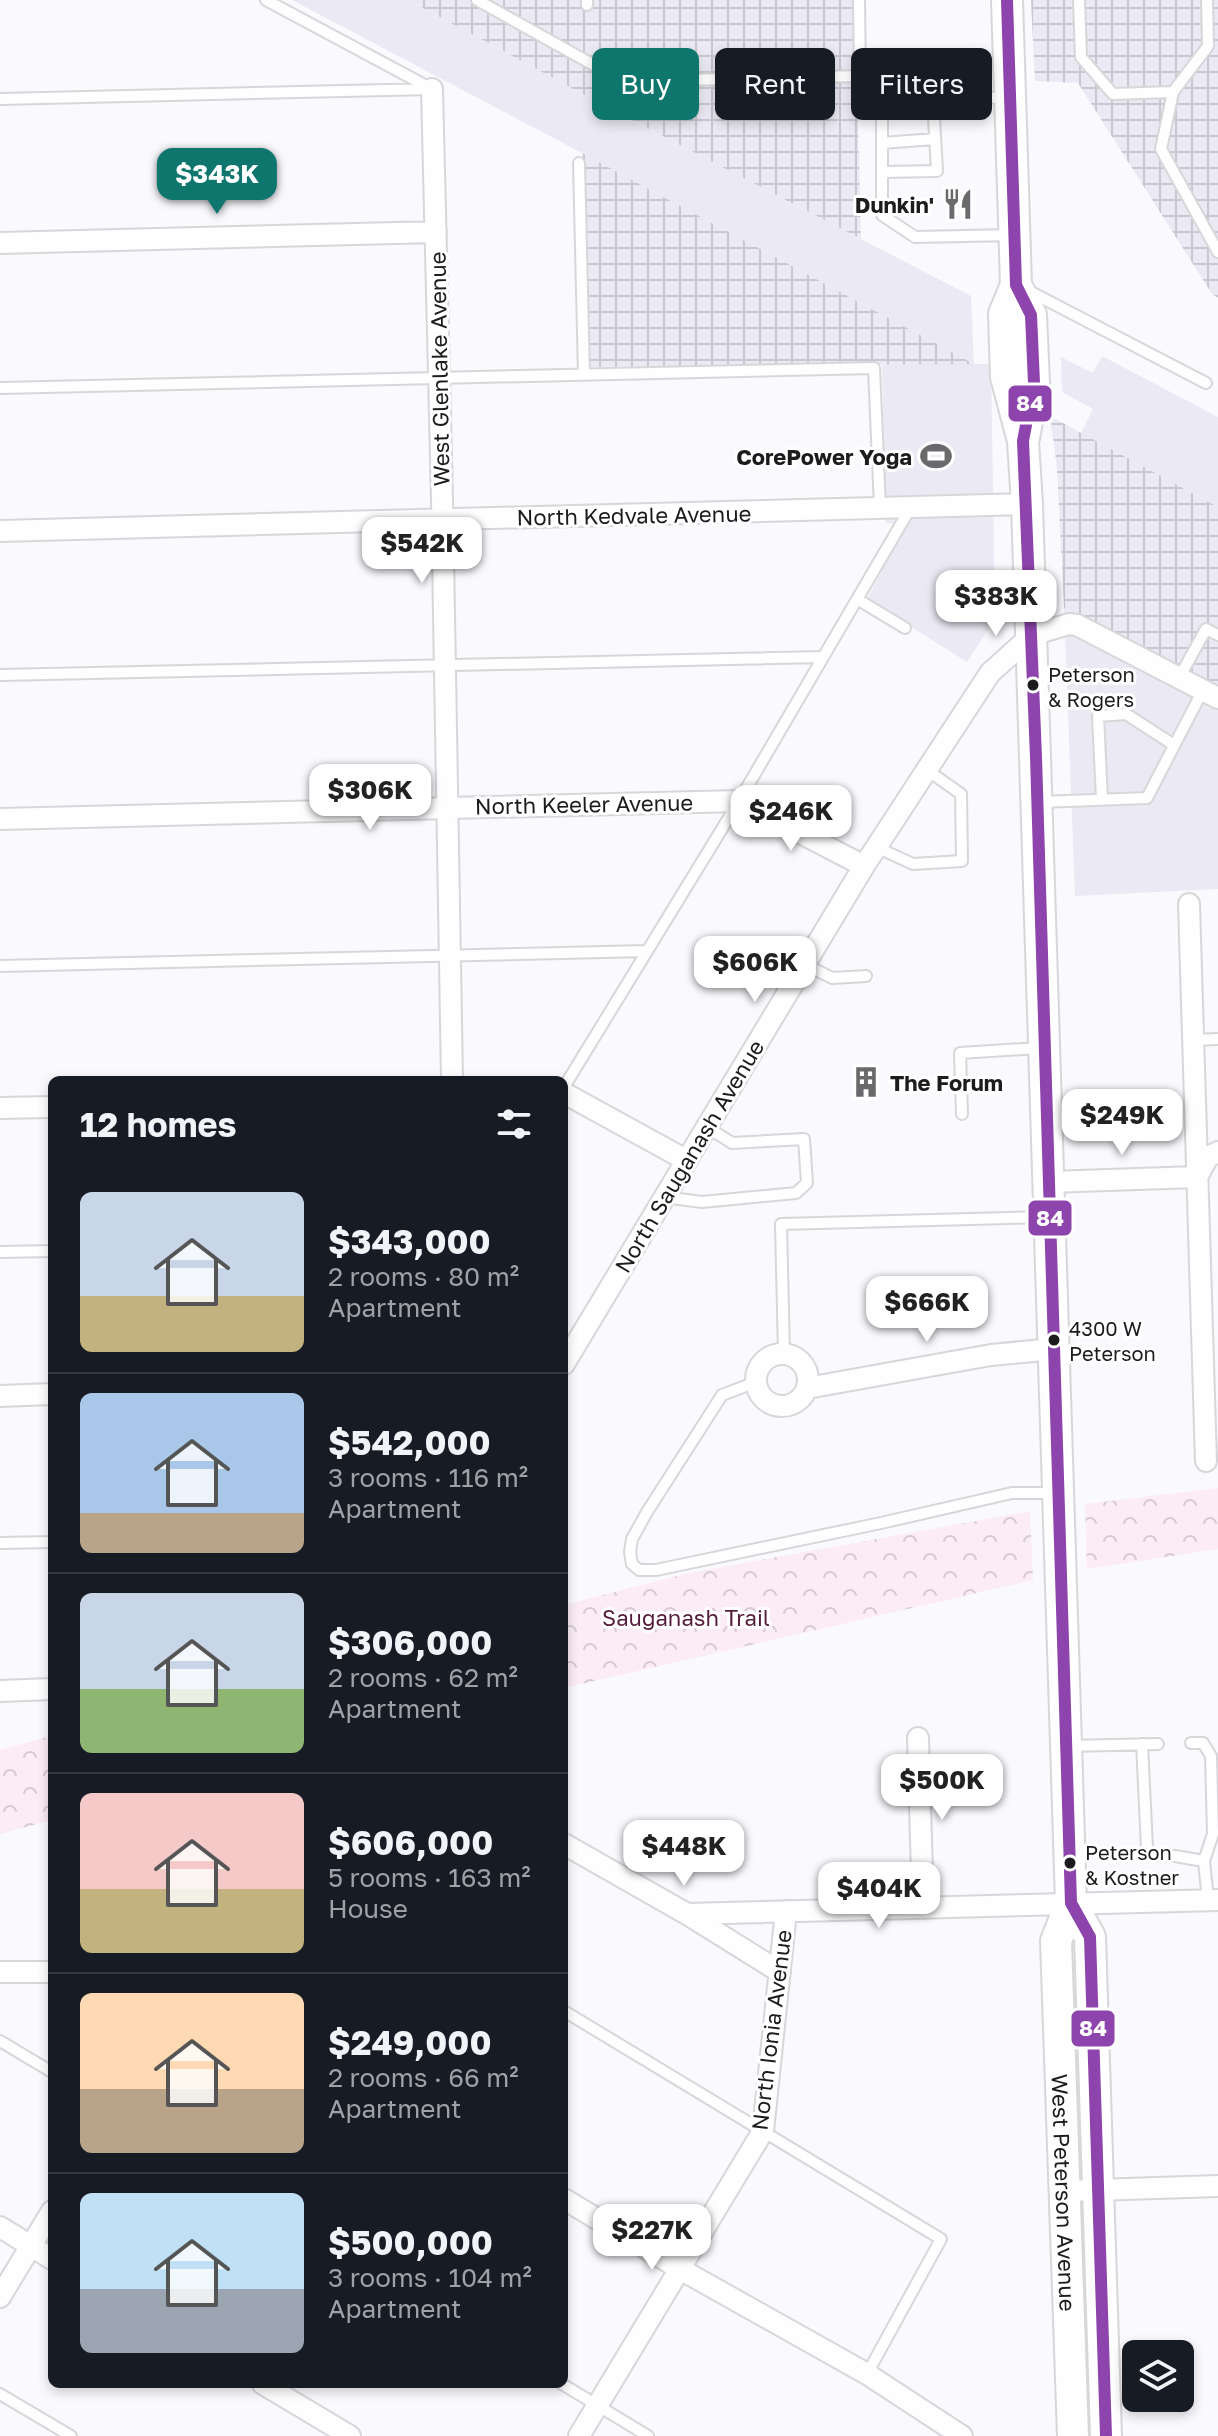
<!DOCTYPE html>
<meta charset="utf-8">
<style>
body{margin:0;font-family:"Golos Text",sans-serif;background:#20242c;color:#f1f3f6;height:100vh;display:flex;flex-direction:column;font-size:30px;white-space:nowrap}
*{box-sizing:border-box;margin:0}
p{font-size:26px;color:#9ea1a6}
.icon{flex:none;width:44px;height:44px;fill:none;stroke:currentColor;stroke-width:2;stroke-linecap:round;stroke-linejoin:round}
.map{position:relative;flex:1;overflow:hidden}
.drawer{position:absolute;left:48px;top:1076px;width:520px;height:1312px;display:flex;flex-direction:column;background:#171b24;border-radius:12px;box-shadow:0 4px 12px #0003}
.drawer>*{flex:none}
.banner{position:absolute;left:592px;top:48px;width:506px;height:72px;display:flex;gap:16px}
.buttons{position:absolute;left:1122px;top:2340px;display:grid;gap:16px}
.buttons a{display:grid;place-items:center;width:72px;height:72px;border-radius:12px;background:#171b24;box-shadow:0 4px 12px #0003;font-size:40px}
.price{position:absolute;translate:-50% -68px;padding:0 18px;border-radius:16px;background:#fff;color:#222;font-size:26px;line-height:52px;filter:drop-shadow(0 2px 4px #0008)}
.price::after{content:'';position:absolute;left:50%;top:48px;width:24px;height:18px;margin-left:-12px;background:inherit;clip-path:polygon(0 0,100% 0,50% 100%)}
.price.active{background:#0f766e;color:#fff}
ul{padding:0;list-style:none}
li{display:flex;align-items:center;gap:24px;height:200px;padding:0 32px}
li+li{border-top:2px solid #363941}
li span{display:grid;place-items:center;flex:none;width:224px;height:160px;border-radius:12px;color:#555}
li>.icon{margin-inline-start:auto}
span .icon{width:96px;height:96px;fill:#fffc;stroke-width:1}
li b{font-size:34px}
h2{display:flex;justify-content:space-between;align-items:center;height:96px;padding:0 32px;font-size:34px}
.tag{padding:0 28px;border-radius:12px;background:#171b24;box-shadow:0 4px 12px #0003;font-size:28px;line-height:72px}
.tag.active{background:#0f766e;color:#fff}
.map>svg:first-child{display:block}
.built{fill:#ebe9f3}
.industrial{fill:url(#industrial-grid)}
.park{fill:url(#park-crowns)}
.lines{fill:none;stroke-linecap:round;stroke-linejoin:round}
.service-casing{stroke:#d7d7da;stroke-width:14}
.minor-casing{stroke:#d7d7da;stroke-width:24}
.primary-casing{stroke:#d7d7da;stroke-width:34}
.service{stroke:#fefeff;stroke-width:10}
.minor{stroke:#fefeff;stroke-width:20}
.primary{stroke:#fefeff;stroke-width:30}
.bus-1-casing{stroke:#fff;stroke-width:18}
.bus-1{stroke:#8e44ad;stroke-width:12}
.bus-dot{fill:#1c1b1e;stroke:#fff;stroke-width:3}
.labels{text-anchor:middle;dominant-baseline:central;stroke-width:6;stroke-linejoin:round;paint-order:stroke}
.bus-label{font-size:20px;fill:#1c1b1e;stroke:#fff;text-anchor:start}
.poi-label{font-size:22px;font-weight:bold;fill:#1c1b1e;stroke:#fff;text-anchor:end}
.street-label{font-size:22px;fill:#1c1b1e;stroke:#fff}
.park-label{font-size:22px;fill:#551c3b;stroke:#fff}
.line-badge{stroke:#fff;stroke-width:3}
.badge-label{font-size:22px;text-anchor:middle;font-weight:bold;fill:#fff}
</style>
<div class="map">
<svg width="1218" height="2436" viewBox="0 0 1218 2436">
<defs>
<pattern id="industrial-grid" width="8" height="8" patternUnits="userSpaceOnUse" patternTransform="scale(2)"><rect width="8" height="8" fill="#ebe9f3"/><path d="M0 4h8M4 0v8" fill="none" stroke="#c9c7d0"/></pattern>
<pattern id="park-crowns" width="20" height="18" patternUnits="userSpaceOnUse" patternTransform="scale(2)"><rect width="20" height="18" fill="#fbecf5"/><path d="M2 6a3 3 0 1 1 6 0M12 15a3 3 0 1 1 6 0" fill="none" stroke="#d7cad2"/></pattern>
</defs>
<rect width="100%" height="100%" fill="#faf9fe"/>
<path class="built" d="M292 0H408L620 114 971 296 974 364H991L995 619 967 662 867 599 906 524 886 523 882 365 972 363 582 153Z
M1102 356 1218 417V507L1081 433 1093 409 1062 392 1061 357 1093 373Z
M1064 608 1218 689V889L1075 896Z"/>
<path class="industrial" d="M408 0H855L861 239 620 114Z
M1031 0H1218V298L1212 294 1078 83 1035 81Z
M582 153 974 364 589 367Z
M1050 416 1218 507V689L1064 608 1057 468Z"/>
<path class="park" d="M1218 1488V1549L1087 1569 1085 1504Z
M1030 1511 1033 1580 564 1688V1605L689 1573Z
M52 1736V1820L0 1834V1750Z"/>
<g class="lines">
<defs>
<path id="service" d="M266 0 430 88
M477 0 617 78
M587 0V5
M1079 0 1081 57 1113 94 1173 92
M1207 0 1208 46 1173 92 1161 149 1218 252
M637 81 860 76 859 0
M1009 97 882 103V215L915 237 1013 235
M0 99 432 89
M882 143 935 139
M579 163 584 375
M882 172 937 171 933 101
M1027 290 1206 383
M0 388 874 368 880 508
M857 599 905 628
M0 675 823 657
M1179 678 1206 629 1218 635
M1102 799 1098 716 1126 714 1174 745
M1040 802 1147 798 1203 690
M876 847 913 864 962 861 961 794 927 770
M804 964 832 978 866 976
M0 966 646 951
M1194 1040 1218 1039
M564 1087 739 801 911 507
M962 1114 960 1053 1039 1048
M664 1197 702 1202 796 1193 807 1183 804 1139 732 1143 707 1127
M0 1252 52 1251
M784 1354 781 1224 1048 1217
M756 1382 722 1395 647 1512 632 1539 630 1552 632 1564 639 1570H656L881 1523 1012 1493H1056
M0 1543 52 1542
M1191 1743H1203L1211 1756 1213 1834 1204 1861 1208 1900
M1142 1744 1147 1848 1150 1855 1175 1856 1204 1861
M1068 1746 1158 1744
M564 2011 941 2239 867 2374
M0 2041 52 2072
M562 2384 648 2436
M0 2394 71 2436"/>
<path id="minor" d="M432 89 442 497 452 1080
M0 243 436 232
M0 531 1027 504
M0 819 739 801 864 866
M1189 904 1206 1461
M564 1093 686 1160
M0 1108 52 1107
M1197 1177 1208 1157 1218 1152
M1049 1182 1197 1177
M756 1380a26 26 0 1 1 52 0a26 26 0 1 1-52 0Z
M564 1364 864 866 990 673 1032 635 1069 624 1077 625 1218 698
M807 1388 991 1355 1054 1349
M0 1396 52 1394
M0 1691 52 1689
M918 1738 923 1907
M564 1844 687 1914 780 1972
M687 1914 1218 1900
M0 1972H52
M1065 2191 1218 2186
M564 2199 680 2269 867 2374 962 2436
M0 2227 52 2259
M0 2297 52 2211
M263 2384 350 2436
M579 2436 763 2131 786 1911"/>
<g id="primary">
<path d="M1007 0 1016 285 1031 315 1034 383 1024 438"/>
<path id="s1" d="M1016 285 1004 314 1006 377 1023 441 1027 504 1071 1903 1056 1941 1073 2436"/>
<path d="M1071 1903 1090 1937 1106 2436"/>
</g>
</defs>
<use href="#service" class="service-casing"/>
<use href="#minor" class="minor-casing"/>
<use href="#primary" class="primary-casing"/>
<use href="#service" class="service"/>
<use href="#minor" class="minor"/>
<use href="#primary" class="primary"/>
<defs>
<path id="bus-1" d="M1007 0 1016 285 1031 315 1034 383 1023 441 1036 757 1071 1903 1090 1937 1106 2436"/>
</defs>
<use href="#bus-1" class="bus-1-casing"/>
<use href="#bus-1" class="bus-1"/>
</g>
<defs>
<symbol id="restaurant-bare" viewBox="-9 -9 18 18"><path d="M-5-6h1v4h1v-4h1v4h1v-4h1v5L-1.5 .5V6h-2V.5L-5-1ZM5-6V6H3V1.5H1.5Q1.5-4 5-6Z" fill="#6a696c" stroke="#fff" stroke-width="2.5" paint-order="stroke"/></symbol>
<symbol id="stadium-bare" viewBox="-9 -9 18 18"><path d="M0-5a6.5 5 0 1 0 0 10a6.5 5 0 1 0 0-10ZM-3.5-1.8h7v3.6h-7Z" fill="#6a696c" stroke="#fff" stroke-width="2.5" paint-order="stroke"/></symbol>
<symbol id="building-bare" viewBox="-9 -9 18 18"><path d="M-4-6H4V6H1V3H-1V6H-4ZM-2.5-4.3h1.7v1.8h-1.7ZM.8-4.3h1.7v1.8H.8ZM-2.5-1h1.7V.8h-1.7ZM.8-1h1.7V.8H.8Z" fill="#6a696c" stroke="#fff" stroke-width="2.5" paint-order="stroke"/></symbol>
</defs>
<g fill-rule="evenodd">
<use href="#restaurant-bare" x="936" y="182" width="44" height="44"/>
<use href="#stadium-bare" x="914" y="434" width="44" height="44"/>
<use href="#building-bare" x="844" y="1060" width="44" height="44"/>
</g>
<g class="bus-dot">
<circle cx="1033" cy="685" r="7"/>
<circle cx="1054" cy="1340" r="7"/>
<circle cx="1070" cy="1863" r="7"/>
</g>
<g class="labels">
<g class="bus-label">
<text x="1048" y="674">Peterson<tspan x="1048" dy="25">&amp; Rogers</tspan></text>
<text x="1069" y="1328">4300 W<tspan x="1069" dy="25">Peterson</tspan></text>
<text x="1085" y="1852">Peterson<tspan x="1085" dy="25">&amp; Kostner</tspan></text>
</g>
<g class="poi-label">
<text x="934" y="204">Dunkin'</text>
<text x="912" y="456">CorePower Yoga</text>
<text x="890" y="1082" text-anchor="start">The Forum</text>
</g>
<g class="street-label">
<text transform="translate(439 369) rotate(-91)">West Glenlake Avenue</text>
<text transform="translate(634 515) rotate(-1)">North Kedvale Avenue</text>
<text transform="translate(584 804) rotate(-1)">North Keeler Avenue</text>
<text transform="translate(689 1156) rotate(-59)">North Sauganash Avenue</text>
<text transform="translate(771 2030) rotate(-83)">North Ionia Avenue</text>
<text stroke="none"><textPath href="#s1" startOffset="1916">West Peterson Avenue</textPath></text>
</g>
<g class="park-label">
<text x="686" y="1617">Sauganash Trail</text>
</g>
</g>
<g class="line-badge">
<rect x="1007" y="384" width="46" height="39" rx="8" fill="#8e44ad"/>
<rect x="1027" y="1199" width="46" height="38" rx="8" fill="#8e44ad"/>
<rect x="1070" y="2009" width="46" height="39" rx="8" fill="#8e44ad"/>
</g>
<g class="badge-label">
<text x="1030" y="411">84</text>
<text x="1050" y="1226">84</text>
<text x="1093" y="2036">84</text>
</g>
</svg>
<div class="buttons">
<a><svg class="icon" aria-label="layers" viewBox="0 0 24 24"><path d="M12 4l9 5-9 5-9-5zM3 14l9 5 9-5"/></svg></a>
</div>
<b class="price active" style="left:217px;top:216px">$343K</b>
<b class="price" style="left:422px;top:585px">$542K</b>
<b class="price" style="left:996px;top:638px">$383K</b>
<b class="price" style="left:370px;top:832px">$306K</b>
<b class="price" style="left:791px;top:853px">$246K</b>
<b class="price" style="left:755px;top:1004px">$606K</b>
<b class="price" style="left:1122px;top:1157px">$249K</b>
<b class="price" style="left:927px;top:1344px">$666K</b>
<b class="price" style="left:942px;top:1822px">$500K</b>
<b class="price" style="left:684px;top:1888px">$448K</b>
<b class="price" style="left:879px;top:1930px">$404K</b>
<b class="price" style="left:652px;top:2272px">$227K</b>
<div class="banner">
<a class="tag active">Buy</a>
<a class="tag">Rent</a>
<a class="tag">Filters</a>
</div>
<section class="drawer">
<h2>12 homes<svg class="icon" aria-label="filters" viewBox="0 0 24 24"><path d="M4 7h16M4 17h16"/><circle cx="9" cy="7" r="2"/><circle cx="15" cy="17" r="2"/></svg></h2>
<ul>
<li><span style="background:linear-gradient(#c9d6e8 65%,#c2b280 0)"><svg class="icon" aria-label="home" viewBox="0 0 24 24"><path d="M3 11l9-7 9 7M6 9v11h12V9"/></svg></span><div><b>$343,000</b><p>2 rooms · 80 m²</p><p>Apartment</p></div></li>
<li><span style="background:linear-gradient(#a9c7e8 75%,#b9a48a 0)"><svg class="icon" aria-label="home" viewBox="0 0 24 24"><path d="M3 11l9-7 9 7M6 9v11h12V9"/></svg></span><div><b>$542,000</b><p>3 rooms · 116 m²</p><p>Apartment</p></div></li>
<li><span style="background:linear-gradient(#c9d6e8 60%,#8fb573 0)"><svg class="icon" aria-label="home" viewBox="0 0 24 24"><path d="M3 11l9-7 9 7M6 9v11h12V9"/></svg></span><div><b>$306,000</b><p>2 rooms · 62 m²</p><p>Apartment</p></div></li>
<li><span style="background:linear-gradient(#f6c9c9 60%,#c2b280 0)"><svg class="icon" aria-label="home" viewBox="0 0 24 24"><path d="M3 11l9-7 9 7M6 9v11h12V9"/></svg></span><div><b>$606,000</b><p>5 rooms · 163 m²</p><p>House</p></div></li>
<li><span style="background:linear-gradient(#ffd9b3 60%,#b9a48a 0)"><svg class="icon" aria-label="home" viewBox="0 0 24 24"><path d="M3 11l9-7 9 7M6 9v11h12V9"/></svg></span><div><b>$249,000</b><p>2 rooms · 66 m²</p><p>Apartment</p></div></li>
<li><span style="background:linear-gradient(#bfe0f5 60%,#9aa5b1 0)"><svg class="icon" aria-label="home" viewBox="0 0 24 24"><path d="M3 11l9-7 9 7M6 9v11h12V9"/></svg></span><div><b>$500,000</b><p>3 rooms · 104 m²</p><p>Apartment</p></div></li>
</ul>
</section>
</div>
